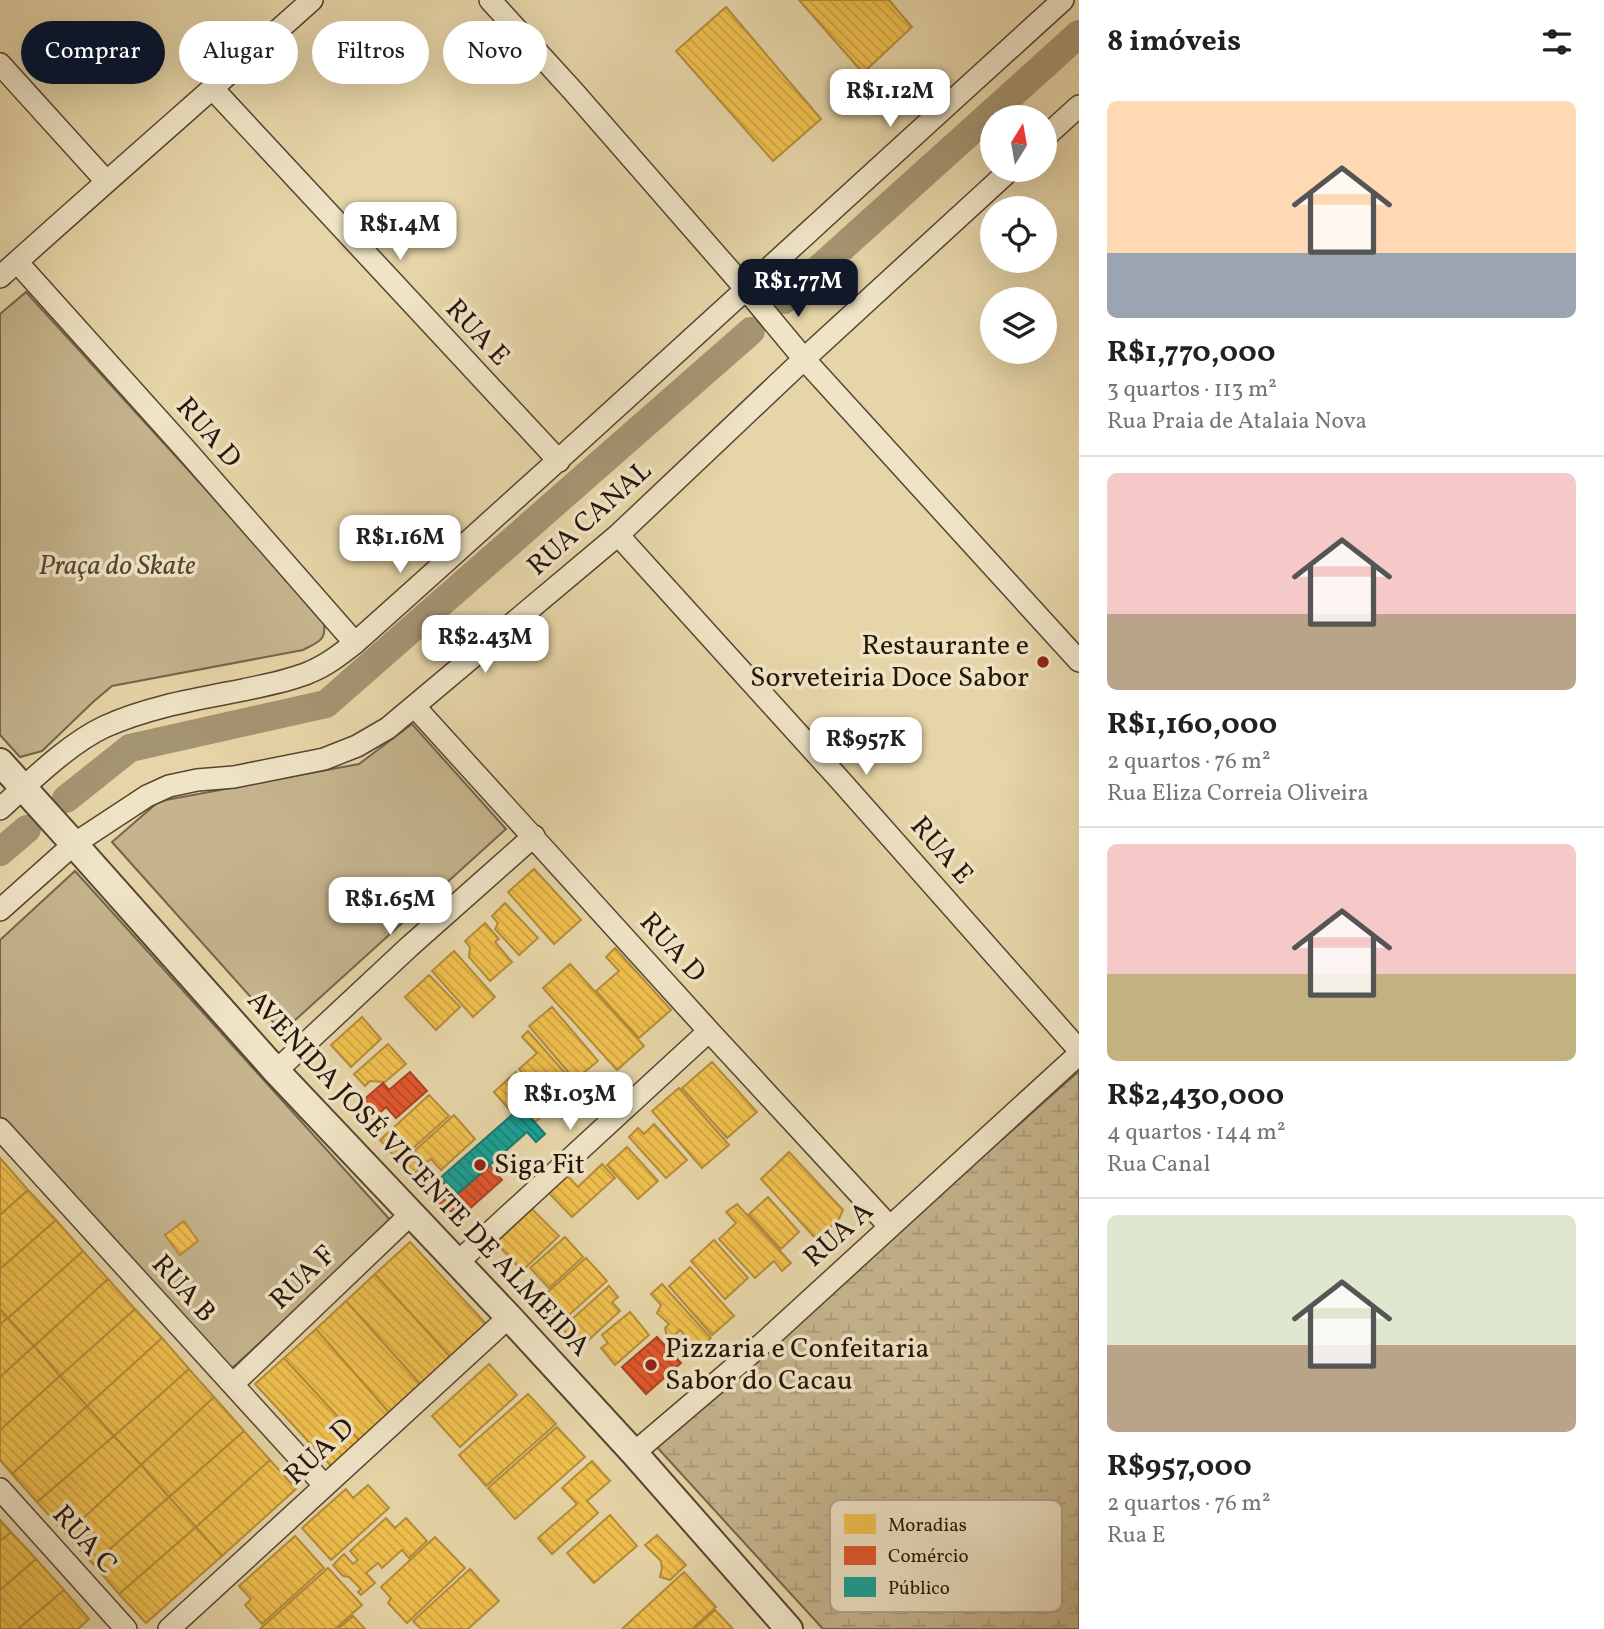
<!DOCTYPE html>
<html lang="pt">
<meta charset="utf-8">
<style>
body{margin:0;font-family:Vollkorn,serif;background:#f2f2f2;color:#202124;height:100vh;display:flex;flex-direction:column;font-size:26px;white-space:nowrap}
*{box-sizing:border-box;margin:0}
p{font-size:23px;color:#757577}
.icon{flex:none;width:38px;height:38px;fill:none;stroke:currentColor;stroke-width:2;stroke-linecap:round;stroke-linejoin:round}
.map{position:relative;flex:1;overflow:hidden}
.drawer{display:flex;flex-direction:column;background:#fff;width:525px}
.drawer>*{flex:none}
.top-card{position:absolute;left:21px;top:21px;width:665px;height:63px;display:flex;gap:14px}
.needle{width:46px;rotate:11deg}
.controls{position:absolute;left:980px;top:105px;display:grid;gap:14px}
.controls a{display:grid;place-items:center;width:77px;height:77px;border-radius:50%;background:#fff;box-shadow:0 7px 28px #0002;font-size:35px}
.price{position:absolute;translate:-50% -60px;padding:0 16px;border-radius:14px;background:#fff;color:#222;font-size:23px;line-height:46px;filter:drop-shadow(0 2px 4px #0008)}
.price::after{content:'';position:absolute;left:50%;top:42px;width:21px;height:16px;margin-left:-10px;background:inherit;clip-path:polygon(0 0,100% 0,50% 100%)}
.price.active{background:#111827;color:#fff}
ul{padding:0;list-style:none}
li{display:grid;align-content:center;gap:14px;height:371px;padding:0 28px}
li+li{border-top:2px solid #e0e0e0}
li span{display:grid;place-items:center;height:217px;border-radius:10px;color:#555}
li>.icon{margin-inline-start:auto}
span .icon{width:126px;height:126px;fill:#fffc;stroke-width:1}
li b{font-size:30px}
h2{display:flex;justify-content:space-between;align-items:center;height:84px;padding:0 28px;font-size:30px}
.tag{padding:0 24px;border-radius:32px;background:#fff;box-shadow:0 7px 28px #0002;font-size:24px;line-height:63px}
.tag.active{background:#111827;color:#fff}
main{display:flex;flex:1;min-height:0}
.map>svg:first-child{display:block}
.wetland{fill:url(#wetland-marsh);stroke:#76644b;stroke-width:2}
.green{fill:#c5b48d;stroke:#76644b;stroke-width:2}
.homes{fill:url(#homes-back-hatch);stroke:#b58d39;stroke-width:2}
.shops{fill:url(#shops-back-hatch);stroke:#ab4323;stroke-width:2}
.public{fill:url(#public-back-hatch);stroke:#1c786d;stroke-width:2}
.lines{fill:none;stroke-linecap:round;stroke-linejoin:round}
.canal{stroke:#a59472;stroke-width:28}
.minor-casing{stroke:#564531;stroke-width:24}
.tertiary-casing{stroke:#564531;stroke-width:30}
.minor{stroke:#efe4c6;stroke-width:21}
.tertiary{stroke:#efe4c6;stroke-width:26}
.poi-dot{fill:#8f2418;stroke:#efe4c6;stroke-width:2.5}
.labels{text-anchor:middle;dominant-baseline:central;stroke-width:7;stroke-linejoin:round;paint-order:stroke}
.street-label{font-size:28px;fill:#261509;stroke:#efe4c6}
.park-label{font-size:28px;font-style:italic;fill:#564531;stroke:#efe4c6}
.poi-label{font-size:28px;fill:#261509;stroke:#efe4c6;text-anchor:start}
.key{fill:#efe4c6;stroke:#b3a68d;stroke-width:2}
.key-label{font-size:19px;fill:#261509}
</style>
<main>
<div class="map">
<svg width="1079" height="1629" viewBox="0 0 1079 1629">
<defs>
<pattern id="wetland-marsh" width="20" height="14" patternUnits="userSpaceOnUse" patternTransform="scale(1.75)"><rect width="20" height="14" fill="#c5b48d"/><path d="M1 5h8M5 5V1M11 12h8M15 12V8" fill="none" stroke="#a99a78"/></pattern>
<pattern id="homes-back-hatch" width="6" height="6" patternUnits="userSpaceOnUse" patternTransform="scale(1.75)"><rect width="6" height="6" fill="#f2c14e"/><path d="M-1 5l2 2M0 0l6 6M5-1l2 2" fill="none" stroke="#cfa543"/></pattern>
<pattern id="shops-back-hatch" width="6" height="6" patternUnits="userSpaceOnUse" patternTransform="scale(1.75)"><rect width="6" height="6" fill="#e4572e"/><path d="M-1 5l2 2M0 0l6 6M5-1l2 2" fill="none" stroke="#b94725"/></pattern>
<pattern id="public-back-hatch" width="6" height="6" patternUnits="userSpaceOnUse" patternTransform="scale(1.75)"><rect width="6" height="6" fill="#17a398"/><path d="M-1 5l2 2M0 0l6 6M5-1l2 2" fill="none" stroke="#15847a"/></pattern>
</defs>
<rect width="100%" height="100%" fill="#e6d5a8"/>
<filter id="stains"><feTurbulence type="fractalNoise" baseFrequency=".00286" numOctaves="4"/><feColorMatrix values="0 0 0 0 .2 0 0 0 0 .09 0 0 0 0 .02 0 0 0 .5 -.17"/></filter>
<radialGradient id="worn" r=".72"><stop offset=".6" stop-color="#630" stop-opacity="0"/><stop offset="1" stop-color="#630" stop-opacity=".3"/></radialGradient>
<path class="wetland" d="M1079 1071V1629H823L656 1446Z"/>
<path class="green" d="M26 292 323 618C328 640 320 641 303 650L112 686 93 702 42 751 20 757 0 735V314Z
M412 724 506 829 282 1032 112 842 157 803 166 800 359 764Z
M75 871 392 1222 230 1370 0 1118V940Z"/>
<path class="homes" d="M799 0H889L912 27 863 73Z
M726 7 821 119 773 161 676 51Z
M534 869 581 920 554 944 508 892Z
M505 903 538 938 519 955 495 929 498 923 492 916Z
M485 923 499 939 495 942 512 962 490 981 469 957 470 947 465 941Z
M615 948 671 1010 639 1038 596 991 619 971 606 957Z
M454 951 495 997 473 1017 432 971Z
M570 964 644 1046 617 1070 543 988Z
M429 975 460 1007 436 1030 405 997Z
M552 1007 598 1061 575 1080 529 1026Z
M362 1017 381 1039 351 1067 331 1045Z
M528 1031 586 1097 562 1118 519 1069 537 1053 522 1037Z
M388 1044 406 1064 385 1082 370 1081 365 1086 354 1074Z
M712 1062 757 1112 727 1138 682 1088Z
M516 1072 550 1110 535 1122 521 1107 513 1114 494 1092Z
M679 1088 729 1145 702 1168 652 1111Z
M429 1095 449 1116 399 1161 380 1140Z
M454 1115 475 1139 441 1170 431 1159 412 1176 400 1164Z
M654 1124 687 1160 666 1178 629 1137 638 1128 644 1134Z
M627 1147 658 1181 638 1199 607 1165Z
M789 1152 843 1210 839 1219 817 1240 761 1179Z
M0 1158 28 1190 0 1215Z
M602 1164 615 1178 572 1217 547 1191 565 1173 578 1187Z
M28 1190 56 1220 0 1269V1215Z
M768 1197 799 1232 781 1249 749 1214Z
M737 1204 791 1263 782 1271 774 1261 755 1278 719 1239 736 1223 726 1212Z
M532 1209 559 1236 522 1271 496 1243Z
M56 1220 83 1251 8 1318 0 1309V1269Z
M184 1221 198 1241 180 1255 165 1235Z
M565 1237 583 1257 549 1288 530 1268Z
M714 1240 748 1278 725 1299 691 1261Z
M410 1242 489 1327 453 1360 375 1274Z
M83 1251 108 1279 34 1346 8 1318Z
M586 1258 607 1281 561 1322 551 1312 543 1319 532 1306Z
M690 1267 734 1316 712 1335 669 1286Z
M375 1274 453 1360 423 1387 346 1301Z
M108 1279 135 1309 60 1376 34 1346Z
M662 1284 711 1338 698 1350 680 1330 668 1341 665 1328 669 1324 657 1313 661 1305 651 1294Z
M609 1286 618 1297 612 1302 620 1311 580 1348 562 1328Z
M346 1301 423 1387 392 1416 316 1329Z
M0 1309 8 1318 0 1324Z
M135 1309 162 1338 87 1406 60 1376Z
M630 1312 649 1335 615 1365 601 1348 608 1343 602 1335Z
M8 1318 34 1346 0 1377V1324Z
M316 1329 392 1416 362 1443 284 1358Z
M162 1338 189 1369 114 1436 87 1406Z
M34 1346 60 1376 0 1430V1377Z
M284 1358 362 1443 334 1469 255 1384Z
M489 1364 517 1395 460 1447 432 1416Z
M189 1369 214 1397 141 1465 114 1436Z
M60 1376 87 1406 12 1474 0 1460V1430Z
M528 1394 556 1424 486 1486 459 1455Z
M214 1397 244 1431 169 1497 141 1465Z
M87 1406 114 1436 37 1502 12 1474Z
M557 1427 585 1457 515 1519 488 1488Z
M244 1431 270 1460 196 1527 169 1497Z
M114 1436 141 1465 66 1534 37 1502Z
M270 1460 296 1489 222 1556 196 1527Z
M592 1461 610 1481 587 1501 598 1513 552 1554 538 1538 577 1504 562 1488Z
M141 1465 169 1497 93 1564 66 1534Z
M368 1485 389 1508 331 1560 302 1528 346 1489 353 1498Z
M169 1497 196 1527 119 1594 93 1564Z
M610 1515 637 1546 594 1583 567 1553Z
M386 1518 395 1528 406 1518 427 1541 409 1558 402 1550 382 1568 378 1563 366 1573 375 1583 361 1595 358 1592 361 1589 349 1577 343 1576 333 1565 344 1554 353 1564 358 1560 350 1551Z
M0 1520 11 1532 0 1541Z
M196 1527 222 1556 146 1623 119 1594Z
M11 1532 36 1559 0 1590V1541Z
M657 1535 686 1565 670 1580 660 1577 662 1568 661 1561 645 1545Z
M295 1536 324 1568 262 1624 245 1605 251 1599 239 1586Z
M435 1537 465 1568 407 1623 388 1603 391 1598 381 1587Z
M36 1559 64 1590 18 1629H0V1590Z
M328 1568 362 1605 335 1629H260Z
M470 1569 499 1601 468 1629H421L413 1621Z
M684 1572 716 1607 692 1629H622Z
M64 1590 89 1619 78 1629H18Z
M715 1610 733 1629H694Z
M353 1616 365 1629H338Z"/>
<path class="shops" d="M410 1072 427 1091 396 1118 386 1107 364 1127 351 1111 383 1083 389 1090Z
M490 1166 502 1180 465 1213 445 1210 427 1189 440 1178 455 1196Z
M657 1337 681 1363 646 1394 622 1367Z"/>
<path class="public" d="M521 1107 545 1134 536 1142 527 1132 455 1196 440 1178Z"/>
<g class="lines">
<path class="canal" d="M784 300 1079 34
M66 799 130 748 326 704 751 331
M0 852 27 829"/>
<defs>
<path id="minor" d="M490 0 573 91 745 288 804 359 1079 661
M0 64 106 181
M213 89 559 461
M1045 137 1079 106
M17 262 186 450 355 643
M0 277C103 184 208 93 312 0
M618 535 840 780 1079 1050
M415 707 709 1031 890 1227
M0 809C30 782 68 744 104 727 148 707 197 699 243 690 265 685 290 681 310 672 327 665 341 654 355 643 593 431 827 214 1063 0
M0 910 74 844 147 796 169 786 197 780 234 777 324 759 357 746 388 728 618 535 804 359 1010 170
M276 1071 410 946 534 836
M0 1129 325 1486
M458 1262 709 1031
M233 1384 412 1213
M634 1453 762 1344 1079 1054
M0 1489 126 1629
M169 1629 509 1317"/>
<path id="tertiary" d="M0 762 74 844 276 1071 509 1317 634 1453 789 1629"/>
</defs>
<use href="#minor" class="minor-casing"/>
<use href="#tertiary" class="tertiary-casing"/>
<use href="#minor" class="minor"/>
<use href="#tertiary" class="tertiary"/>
</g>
<g class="poi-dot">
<circle cx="1043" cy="662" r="7"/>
<circle cx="480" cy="1165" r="7"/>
<circle cx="651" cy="1365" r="7"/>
</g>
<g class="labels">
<g class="street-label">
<text transform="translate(477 333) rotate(47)">RUA E</text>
<text transform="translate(208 433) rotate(49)">RUA D</text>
<text transform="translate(590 519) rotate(-42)">RUA CANAL</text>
<text transform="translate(941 851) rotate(49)">RUA E</text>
<text transform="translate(672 948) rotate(48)">RUA D</text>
<text transform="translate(418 1174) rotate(47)">AVENIDA JOSÉ VICENTE DE ALMEIDA</text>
<text transform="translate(839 1235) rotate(-42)">RUA A</text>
<text transform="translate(303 1278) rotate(-44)">RUA F</text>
<text transform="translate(183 1289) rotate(48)">RUA B</text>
<text transform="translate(320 1452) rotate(-43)">RUA D</text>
<text transform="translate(84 1540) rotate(48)">RUA C</text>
</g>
<g class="park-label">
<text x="117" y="566">Praça do Skate</text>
</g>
<g class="poi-label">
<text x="1029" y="646" text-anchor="end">Restaurante e<tspan x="1029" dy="32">Sorveteiria Doce Sabor</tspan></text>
<text x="494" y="1165">Siga Fit</text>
<text x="665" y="1349">Pizzaria e Confeitaria<tspan x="665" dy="32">Sabor do Cacau</tspan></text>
</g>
</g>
<rect x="830" y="1500" width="232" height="112" rx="10" class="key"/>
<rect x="844" y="1514" width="32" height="20" fill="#f2c14e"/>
<rect x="844" y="1546" width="32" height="19" fill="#e4572e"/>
<rect x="844" y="1577" width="32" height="20" fill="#17a398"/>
<g class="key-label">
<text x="888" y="1531">Moradias</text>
<text x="888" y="1562">Comércio</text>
<text x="888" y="1594">Público</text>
</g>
<rect width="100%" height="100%" filter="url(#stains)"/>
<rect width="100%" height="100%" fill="url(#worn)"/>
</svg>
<div class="controls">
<a><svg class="needle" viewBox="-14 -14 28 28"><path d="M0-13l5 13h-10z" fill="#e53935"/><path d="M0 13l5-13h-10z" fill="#757577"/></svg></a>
<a><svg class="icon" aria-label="locate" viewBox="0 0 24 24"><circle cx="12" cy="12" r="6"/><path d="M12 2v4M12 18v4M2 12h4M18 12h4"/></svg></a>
<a><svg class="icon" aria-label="layers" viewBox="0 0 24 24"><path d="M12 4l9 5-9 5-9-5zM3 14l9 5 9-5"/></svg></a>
</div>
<b class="price" style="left:890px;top:129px">R$1.12M</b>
<b class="price" style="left:400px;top:262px">R$1.4M</b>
<b class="price active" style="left:798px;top:319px">R$1.77M</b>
<b class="price" style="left:400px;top:575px">R$1.16M</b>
<b class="price" style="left:485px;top:675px">R$2.43M</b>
<b class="price" style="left:866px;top:777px">R$957K</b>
<b class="price" style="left:390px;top:937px">R$1.65M</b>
<b class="price" style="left:570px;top:1132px">R$1.03M</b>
<div class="top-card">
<a class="tag active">Comprar</a>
<a class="tag">Alugar</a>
<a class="tag">Filtros</a>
<a class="tag">Novo</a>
</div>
</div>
<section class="drawer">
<h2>8 imóveis<svg class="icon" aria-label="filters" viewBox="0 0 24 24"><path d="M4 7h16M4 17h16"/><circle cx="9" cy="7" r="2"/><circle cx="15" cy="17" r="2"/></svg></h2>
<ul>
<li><span style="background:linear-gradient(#ffd9b3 70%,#9aa5b1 0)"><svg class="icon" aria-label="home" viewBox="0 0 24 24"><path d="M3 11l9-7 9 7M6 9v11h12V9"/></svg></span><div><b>R$1,770,000</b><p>3 quartos · 113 m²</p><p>Rua Praia de Atalaia Nova</p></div></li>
<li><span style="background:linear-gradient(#f6c9c9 65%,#b9a48a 0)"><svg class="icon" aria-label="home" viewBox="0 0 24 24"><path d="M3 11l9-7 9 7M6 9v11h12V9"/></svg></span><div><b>R$1,160,000</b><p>2 quartos · 76 m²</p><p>Rua Eliza Correia Oliveira</p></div></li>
<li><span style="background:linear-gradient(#f6c9c9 60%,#c2b280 0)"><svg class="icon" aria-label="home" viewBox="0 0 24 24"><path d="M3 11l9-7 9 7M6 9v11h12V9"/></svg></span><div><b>R$2,430,000</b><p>4 quartos · 144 m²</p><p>Rua Canal</p></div></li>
<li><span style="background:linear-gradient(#dfe7d0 60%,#b9a48a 0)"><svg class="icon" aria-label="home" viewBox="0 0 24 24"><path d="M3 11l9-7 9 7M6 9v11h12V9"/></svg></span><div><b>R$957,000</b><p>2 quartos · 76 m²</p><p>Rua E</p></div></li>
</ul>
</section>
</main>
